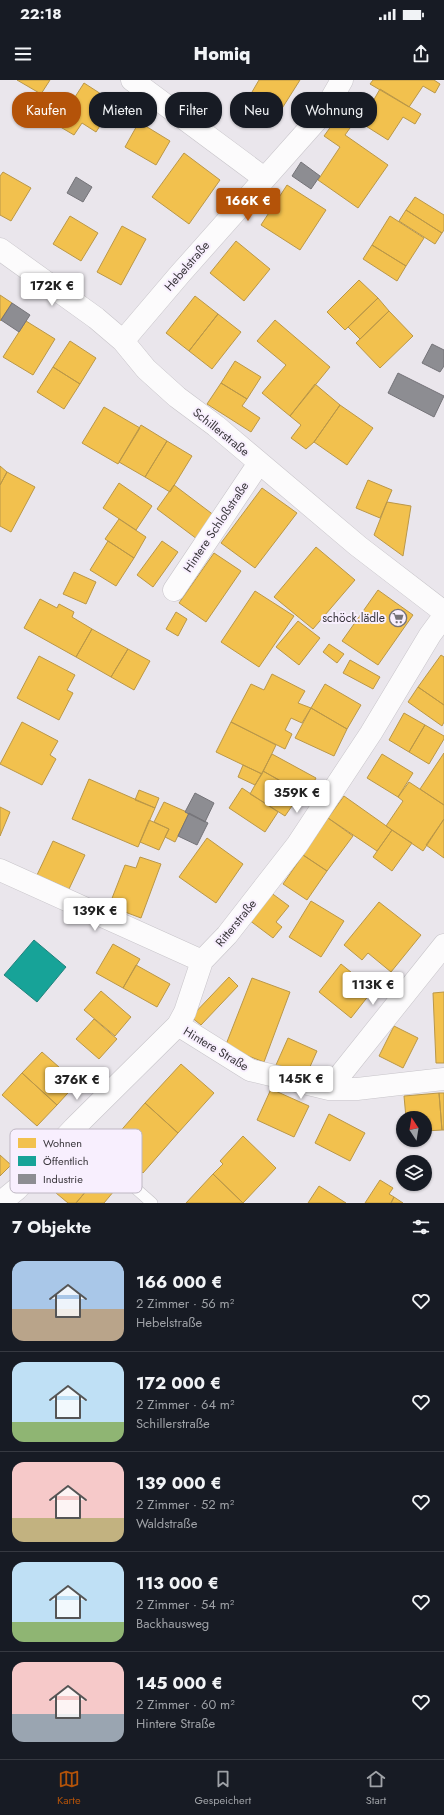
<!DOCTYPE html>
<html lang="de">
<meta charset="utf-8">
<style>
body{margin:0;font-family:Jost,sans-serif;background:#20242c;color:#f1f3f6;height:100vh;display:flex;flex-direction:column;font-size:15px;white-space:nowrap}
*{box-sizing:border-box;margin:0}
p{font-size:13px;color:#9ea1a6}
.icon{flex:none;width:22px;height:22px;fill:none;stroke:currentColor;stroke-width:2;stroke-linecap:round;stroke-linejoin:round}
.map{position:relative;height:1123px;overflow:hidden}
.panel{display:flex;flex-direction:column;background:#171b24;flex:1}
.panel>*{flex:none}
.banner{position:absolute;left:12px;top:12px;width:420px;height:36px;display:flex;gap:8px}
.needle{width:26px;rotate:348deg}
.fabs{position:absolute;left:396px;top:1031px;display:grid;gap:8px}
.fabs a{display:grid;place-items:center;width:36px;height:36px;border-radius:50%;background:#171b24;box-shadow:0 1px 3px #0004;font-size:20px}
.price{position:absolute;translate:-50% -34px;padding:0 9px;border-radius:4px;background:#fff;color:#222;font-size:13px;line-height:26px;filter:drop-shadow(0 1px 2px #0008)}
.price::after{content:'';position:absolute;left:50%;top:24px;width:12px;height:9px;margin-left:-6px;background:inherit;clip-path:polygon(0 0,100% 0,50% 100%)}
.price.current{background:#b45309;color:#fff}
ul{padding:0;list-style:none}
li{display:flex;align-items:center;gap:12px;height:100px;padding:0 12px}
li+li{border-top:1px solid #363941}
li span{display:grid;place-items:center;flex:none;width:112px;height:80px;border-radius:12px;color:#555}
li>.icon{margin-inline-start:auto}
span .icon{width:48px;height:48px;fill:#fffc;stroke-width:1}
li b{font-size:17px}
h2{display:flex;justify-content:space-between;align-items:center;height:48px;padding:0 12px;font-size:17px}
.tag{padding:0 14px;border-radius:16px;background:#171b24;box-shadow:0 1px 3px #0004;font-size:14px;line-height:36px}
.tag.current{background:#b45309;color:#fff}
.status{display:flex;justify-content:space-between;align-items:center;height:28px;padding:0 20px;background:#171b24;direction:ltr}
.status svg{height:11px;fill:currentColor}
header{display:flex;justify-content:space-between;align-items:center;height:52px;padding:0 12px;background:#171b24;font-size:18px;font-weight:800}
.tab-bar{display:flex;justify-content:space-around;align-items:center;height:56px;border-top:1px solid #363941;background:#171b24;font-size:11px;color:#9ea1a6}
.tab-bar a{display:grid;justify-items:center;gap:2px}
.tab-bar .current{color:#b45309}
.map>svg:first-child{display:block}
.homes{fill:#f2c14e;stroke:#ba9748}
.public{fill:#17a398;stroke:#21827c}
.industry{fill:#8d8d92;stroke:#747378}
.lines{fill:none;stroke-linecap:round;stroke-linejoin:round}
.service-casing{stroke:#c7c4c9;stroke-width:12}
.minor-casing{stroke:#c7c4c9;stroke-width:23}
.service{stroke:#fcfbfc;stroke-width:11}
.minor{stroke:#fcfbfc;stroke-width:22}
.labels{text-anchor:middle;dominant-baseline:central;stroke-width:4;stroke-linejoin:round;paint-order:stroke}
.street-label{font-size:12px;fill:#38353a;stroke:#f8effe}
.poi-label{font-size:12px;fill:#38353a;stroke:#f8effe;text-anchor:end}
.key{fill:#f8effe;stroke:#beb7c3;stroke-width:1}
.key-label{font-size:11px;fill:#38353a}
</style>
<div class="status"><b>22:18</b><svg viewBox="0 0 49 12"><path d="M0 12V9h3v3zM5 12V6h3v6zM10 12V3h3v9zM15 12V0h3v12zM26 1h20v11H26zM47 4h2v5h-2z"/></svg></div>
<header><svg class="icon" aria-label="menu" viewBox="0 0 24 24"><path d="M4 6h16M4 12h16M4 18h16"/></svg>Homiq<svg class="icon" aria-label="share" viewBox="0 0 24 24"><path d="M12 15V3M7 8l5-5 5 5M5 13v7h14v-7"/></svg></header>
<div class="map">
<svg width="444" height="1123" viewBox="0 0 444 1123">
<rect width="100%" height="100%" fill="#eae6ec"/>
<path class="homes" d="M17 0H50L41 14Z
M259 0H300L281 30 252 12Z
M373 0H434L440 4 435 13 423 6 409 27 370 4Z
M84 3 115 23 96 52 82 43 74 55 57 45Z
M380 9 421 34 415 44 403 37 388 60 350 36 358 24 368 30Z
M337 38 350 48 345 55 388 85 358 128 318 100 340 67 324 56Z
M139 42 170 61 156 85 125 67Z
M184 73 220 100 189 144 152 117Z
M3 92 31 108 11 141 0 135V96Z
M287 105 326 130 300 170 261 145Z
M415 117 444 135V150L442 153 406 130Z
M406 130 442 153 435 164 399 141Z
M70 136 98 153 81 181 53 164Z
M390 136 424 158 406 186 372 165Z
M122 146 146 159 121 205 97 192Z
M236 161 270 189 244 221 210 193Z
M372 165 406 186 397 201 363 179Z
M359 200 378 218 345 250 327 232Z
M0 215 12 223 0 241Z
M195 216 218 234 189 271 166 253Z
M378 218 389 231 360 259 348 247Z
M389 231 413 256 380 288 356 263Z
M218 234 241 252 212 289 189 271Z
M275 240 330 287 290 336 262 313 286 285 257 261Z
M26 241 55 259 33 295 3 277Z
M70 261 96 278 80 304 53 287Z
M235 281 261 297 247 319 221 303Z
M53 287 80 304 64 329 37 312Z
M221 303 247 319 242 326 260 338 251 352 207 324Z
M315 304 340 325 314 362 306 369 291 358 301 345 290 336Z
M340 325 373 348 347 385 314 362Z
M104 327 140 348 118 384 82 363Z
M141 345 167 361 145 397 119 382Z
M167 361 192 376 170 412 145 397Z
M0 386 7 392 0 405Z
M7 392 35 407 11 452 0 446V405Z
M368 400 392 410 380 438 356 428Z
M119 403 152 426 136 450 103 428Z
M174 405 215 436 197 459 157 429Z
M262 408 297 433 255 488 221 463Z
M387 422 411 426 403 476 374 455Z
M119 439 146 457 134 478 105 459Z
M108 461 134 478 116 506 90 490Z
M162 461 178 472 153 507 137 495Z
M316 467 355 500 313 549 274 517Z
M214 473 241 491 206 542 179 523Z
M74 492 96 502 86 524 63 514Z
M378 510 413 535 378 585 342 561Z
M255 511 294 536 259 587 221 562Z
M40 519 57 528 59 524 74 532 72 537 92 549 76 577 24 548Z
M176 532 187 539 178 556 166 549Z
M298 541 320 558 299 585 276 567Z
M92 549 128 569 111 597 76 577Z
M329 564 344 574 337 583 323 572Z
M128 569 150 581 134 610 111 597Z
M441 575 444 577V625L418 607Z
M39 576 75 595 67 610 73 613 59 640 17 618Z
M350 580 380 597 373 609 343 593Z
M272 594 305 611 298 623 311 628 302 643 291 638 285 650 292 654 285 669 231 642 251 604 264 610Z
M325 604 361 625 347 649 311 628Z
M418 607 444 625V642L442 646 408 622Z
M311 628 347 649 334 676 295 658Z
M404 633 425 645 409 672 389 660Z
M22 642 58 661 50 675 56 679 42 705 0 684Z
M231 642 276 665 262 694 216 672Z
M425 645 444 656V659L429 684 409 672Z
M444 673V725L420 709Z
M272 674 316 698 307 715 301 713 263 691Z
M382 674 413 693 398 717 367 698Z
M243 685 262 694 255 705 238 697Z
M263 691 281 701 268 725 250 714Z
M89 699 155 728 138 767 72 739Z
M281 701 301 713 285 736 268 725Z
M409 702 444 725V739L423 771 386 746 403 721 398 717Z
M242 708 278 732 265 752 229 728Z
M139 710 159 718 155 728 135 720Z
M344 716 392 750 377 771 328 738Z
M164 722 189 733 175 762 165 757 169 749 154 742Z
M0 727 10 732 0 756Z
M328 738 353 756 327 791 303 775Z
M444 739V778L426 765Z
M149 740 169 749 159 770 140 762Z
M392 750 412 763 392 791 373 777Z
M207 758 243 784 216 823 179 797Z
M53 761 85 775 69 809 37 795Z
M303 775 327 791 307 820 283 804Z
M140 777 161 784 141 838 109 826 125 785 136 788Z
M270 812 289 826 276 842 282 847 273 858 249 840Z
M311 821 344 841 321 877 289 857Z
M379 822 421 855 391 892 368 873 362 880 344 865Z
M113 864 140 879 123 908 96 893Z
M341 884 373 910 351 938 319 912Z
M136 885 170 904 157 927 123 908Z
M229 897 238 906 201 945 191 937Z
M252 898 290 912 264 982 225 967Z
M101 911 131 937 115 956 84 930Z
M444 912V983H436L433 913Z
M94 939 117 959 99 979 76 959Z
M394 946 418 958 403 988 379 976Z
M288 958 317 971 305 998 276 985Z
M42 972 77 1003 57 1025 22 993Z
M181 984 214 1013 178 1053 145 1023Z
M22 993 57 1025 37 1046 2 1015Z
M271 1009 309 1026 294 1057 257 1040Z
M439 1013 442 1050 425 1051V1038H406L404 1016Z
M439 1013H444V1050H442Z
M145 1023 178 1053 143 1093 110 1063Z
M329 1034 365 1053 350 1081 315 1063Z
M243 1056 276 1088 243 1123 213 1094 223 1084 220 1081Z
M0 1075 11 1085 0 1096Z
M81 1083 98 1097 76 1123H68L56 1113Z
M213 1094 243 1123H186Z
M98 1097 114 1111 104 1123H76Z
M380 1100 393 1108 389 1114 394 1117 391 1123H365Z
M319 1106 346 1123H308Z
M394 1117 403 1123H391Z"/>
<path class="public" d="M34 860 66 887 37 922 4 895Z"/>
<path class="industry" d="M301 82 320 96 311 109 292 96Z
M76 97 92 107 83 122 67 113Z
M12 223 30 235 19 252 1 240Z
M432 264 444 270V286L440 292 422 283Z
M398 293 444 316 434 337 388 313Z
M195 713 214 723 205 742 185 732Z
M189 733 208 743 197 765 178 756Z"/>
<g class="lines">
<defs>
<path id="service" d="M72 1052 152 1123"/>
<path id="minor" d="M132 0 264 98
M0 169 96 238 123 261 146 289 177 317 216 346 358 466 444 532
M123 261 180 194 323 33 342 0
M174 510 259 383
M0 790 202 881
M178 945 250 990 329 1009H357L444 999
M329 1009 444 865
M0 1123 17 1109 74 1048 178 945 185 932 202 881 227 855 297 765 371 653 430 555 444 536"/>
</defs>
<use href="#service" class="service-casing"/>
<use href="#minor" class="minor-casing"/>
<use href="#service" class="service"/>
<use href="#minor" class="minor"/>
</g>
<defs>
<symbol id="supermarket-ring" viewBox="-11 -11 22 22"><circle r="9.5" fill="#f8effe" stroke="#767378" stroke-width="1.5"/><path d="M-6-5.5h2.5l.6 2H6L4.5 2H-2.5L-4.4-4H-6ZM-1.5 3.2a1.3 1.3 0 1 0 .1 0ZM3 3.2a1.3 1.3 0 1 0 .1 0Z" fill="#767378"/></symbol>
</defs>
<g fill-rule="evenodd">
<use href="#supermarket-ring" x="388" y="528" width="20" height="20"/>
</g>
<g class="labels">
<g class="street-label">
<text transform="translate(187 186) rotate(-49)">Hebelstraße</text>
<text transform="translate(221 352) rotate(39)">Schillerstraße</text>
<text transform="translate(216 447) rotate(-56)">Hintere Schloßstraße</text>
<text transform="translate(236 843) rotate(-51)">Ritterstraße</text>
<text transform="translate(216 969) rotate(31)">Hintere Straße</text>
</g>
<g class="poi-label">
<text x="385" y="538">schöck.lädle</text>
</g>
</g>
<rect x="10" y="1049" width="132" height="64" rx="6" class="key"/>
<rect x="18" y="1058" width="18" height="10" fill="#f2c14e"/>
<rect x="18" y="1076" width="18" height="10" fill="#17a398"/>
<rect x="18" y="1094" width="18" height="10" fill="#8d8d92"/>
<g class="key-label">
<text x="43" y="1067">Wohnen</text>
<text x="43" y="1085">Öffentlich</text>
<text x="43" y="1103">Industrie</text>
</g>
</svg>
<div class="fabs">
<a><svg class="needle" viewBox="-14 -14 28 28"><path d="M0-13l5 13h-10z" fill="#e53935"/><path d="M0 13l5-13h-10z" fill="#9ea1a6"/></svg></a>
<a><svg class="icon" aria-label="layers" viewBox="0 0 24 24"><path d="M12 4l9 5-9 5-9-5zM3 14l9 5 9-5"/></svg></a>
</div>
<b class="price current" style="left:248px;top:142px">166K €</b>
<b class="price" style="left:52px;top:227px">172K €</b>
<b class="price" style="left:297px;top:734px">359K €</b>
<b class="price" style="left:95px;top:852px">139K €</b>
<b class="price" style="left:373px;top:926px">113K €</b>
<b class="price" style="left:301px;top:1020px">145K €</b>
<b class="price" style="left:77px;top:1021px">376K €</b>
<div class="banner">
<a class="tag current">Kaufen</a>
<a class="tag">Mieten</a>
<a class="tag">Filter</a>
<a class="tag">Neu</a>
<a class="tag">Wohnung</a>
</div>
</div>
<section class="panel">
<h2>7 Objekte<svg class="icon" aria-label="filters" viewBox="0 0 24 24"><path d="M4 7h16M4 17h16"/><circle cx="9" cy="7" r="2"/><circle cx="15" cy="17" r="2"/></svg></h2>
<ul>
<li><span style="background:linear-gradient(#a9c7e8 60%,#b9a48a 0)"><svg class="icon" aria-label="home" viewBox="0 0 24 24"><path d="M3 11l9-7 9 7M6 9v11h12V9"/></svg></span><div><b>166 000 €</b><p>2 Zimmer · 56 m²</p><p>Hebelstraße</p></div><svg class="icon" aria-label="heart" viewBox="0 0 24 24"><path d="M12 20l-8-8c-3-5 5-10 8-4 3-6 11-1 8 4z"/></svg></li>
<li><span style="background:linear-gradient(#bfe0f5 75%,#8fb573 0)"><svg class="icon" aria-label="home" viewBox="0 0 24 24"><path d="M3 11l9-7 9 7M6 9v11h12V9"/></svg></span><div><b>172 000 €</b><p>2 Zimmer · 64 m²</p><p>Schillerstraße</p></div><svg class="icon" aria-label="heart" viewBox="0 0 24 24"><path d="M12 20l-8-8c-3-5 5-10 8-4 3-6 11-1 8 4z"/></svg></li>
<li><span style="background:linear-gradient(#f6c9c9 70%,#c2b280 0)"><svg class="icon" aria-label="home" viewBox="0 0 24 24"><path d="M3 11l9-7 9 7M6 9v11h12V9"/></svg></span><div><b>139 000 €</b><p>2 Zimmer · 52 m²</p><p>Waldstraße</p></div><svg class="icon" aria-label="heart" viewBox="0 0 24 24"><path d="M12 20l-8-8c-3-5 5-10 8-4 3-6 11-1 8 4z"/></svg></li>
<li><span style="background:linear-gradient(#bfe0f5 75%,#8fb573 0)"><svg class="icon" aria-label="home" viewBox="0 0 24 24"><path d="M3 11l9-7 9 7M6 9v11h12V9"/></svg></span><div><b>113 000 €</b><p>2 Zimmer · 54 m²</p><p>Backhausweg</p></div><svg class="icon" aria-label="heart" viewBox="0 0 24 24"><path d="M12 20l-8-8c-3-5 5-10 8-4 3-6 11-1 8 4z"/></svg></li>
<li><span style="background:linear-gradient(#f6c9c9 65%,#9aa5b1 0)"><svg class="icon" aria-label="home" viewBox="0 0 24 24"><path d="M3 11l9-7 9 7M6 9v11h12V9"/></svg></span><div><b>145 000 €</b><p>2 Zimmer · 60 m²</p><p>Hintere Straße</p></div><svg class="icon" aria-label="heart" viewBox="0 0 24 24"><path d="M12 20l-8-8c-3-5 5-10 8-4 3-6 11-1 8 4z"/></svg></li>
</ul>
</section>
<nav class="tab-bar">
<a class="current"><svg class="icon" aria-label="map" viewBox="0 0 24 24"><path d="M3 6l6-2 6 2 6-2v14l-6 2-6-2-6 2zM9 4v14M15 6v14"/></svg>Karte</a>
<a><svg class="icon" aria-label="saved" viewBox="0 0 24 24"><path d="M7 4h10v16l-5-4-5 4z"/></svg>Gespeichert</a>
<a><svg class="icon" aria-label="home" viewBox="0 0 24 24"><path d="M3 11l9-7 9 7M6 9v11h12V9"/></svg>Start</a>
</nav>
